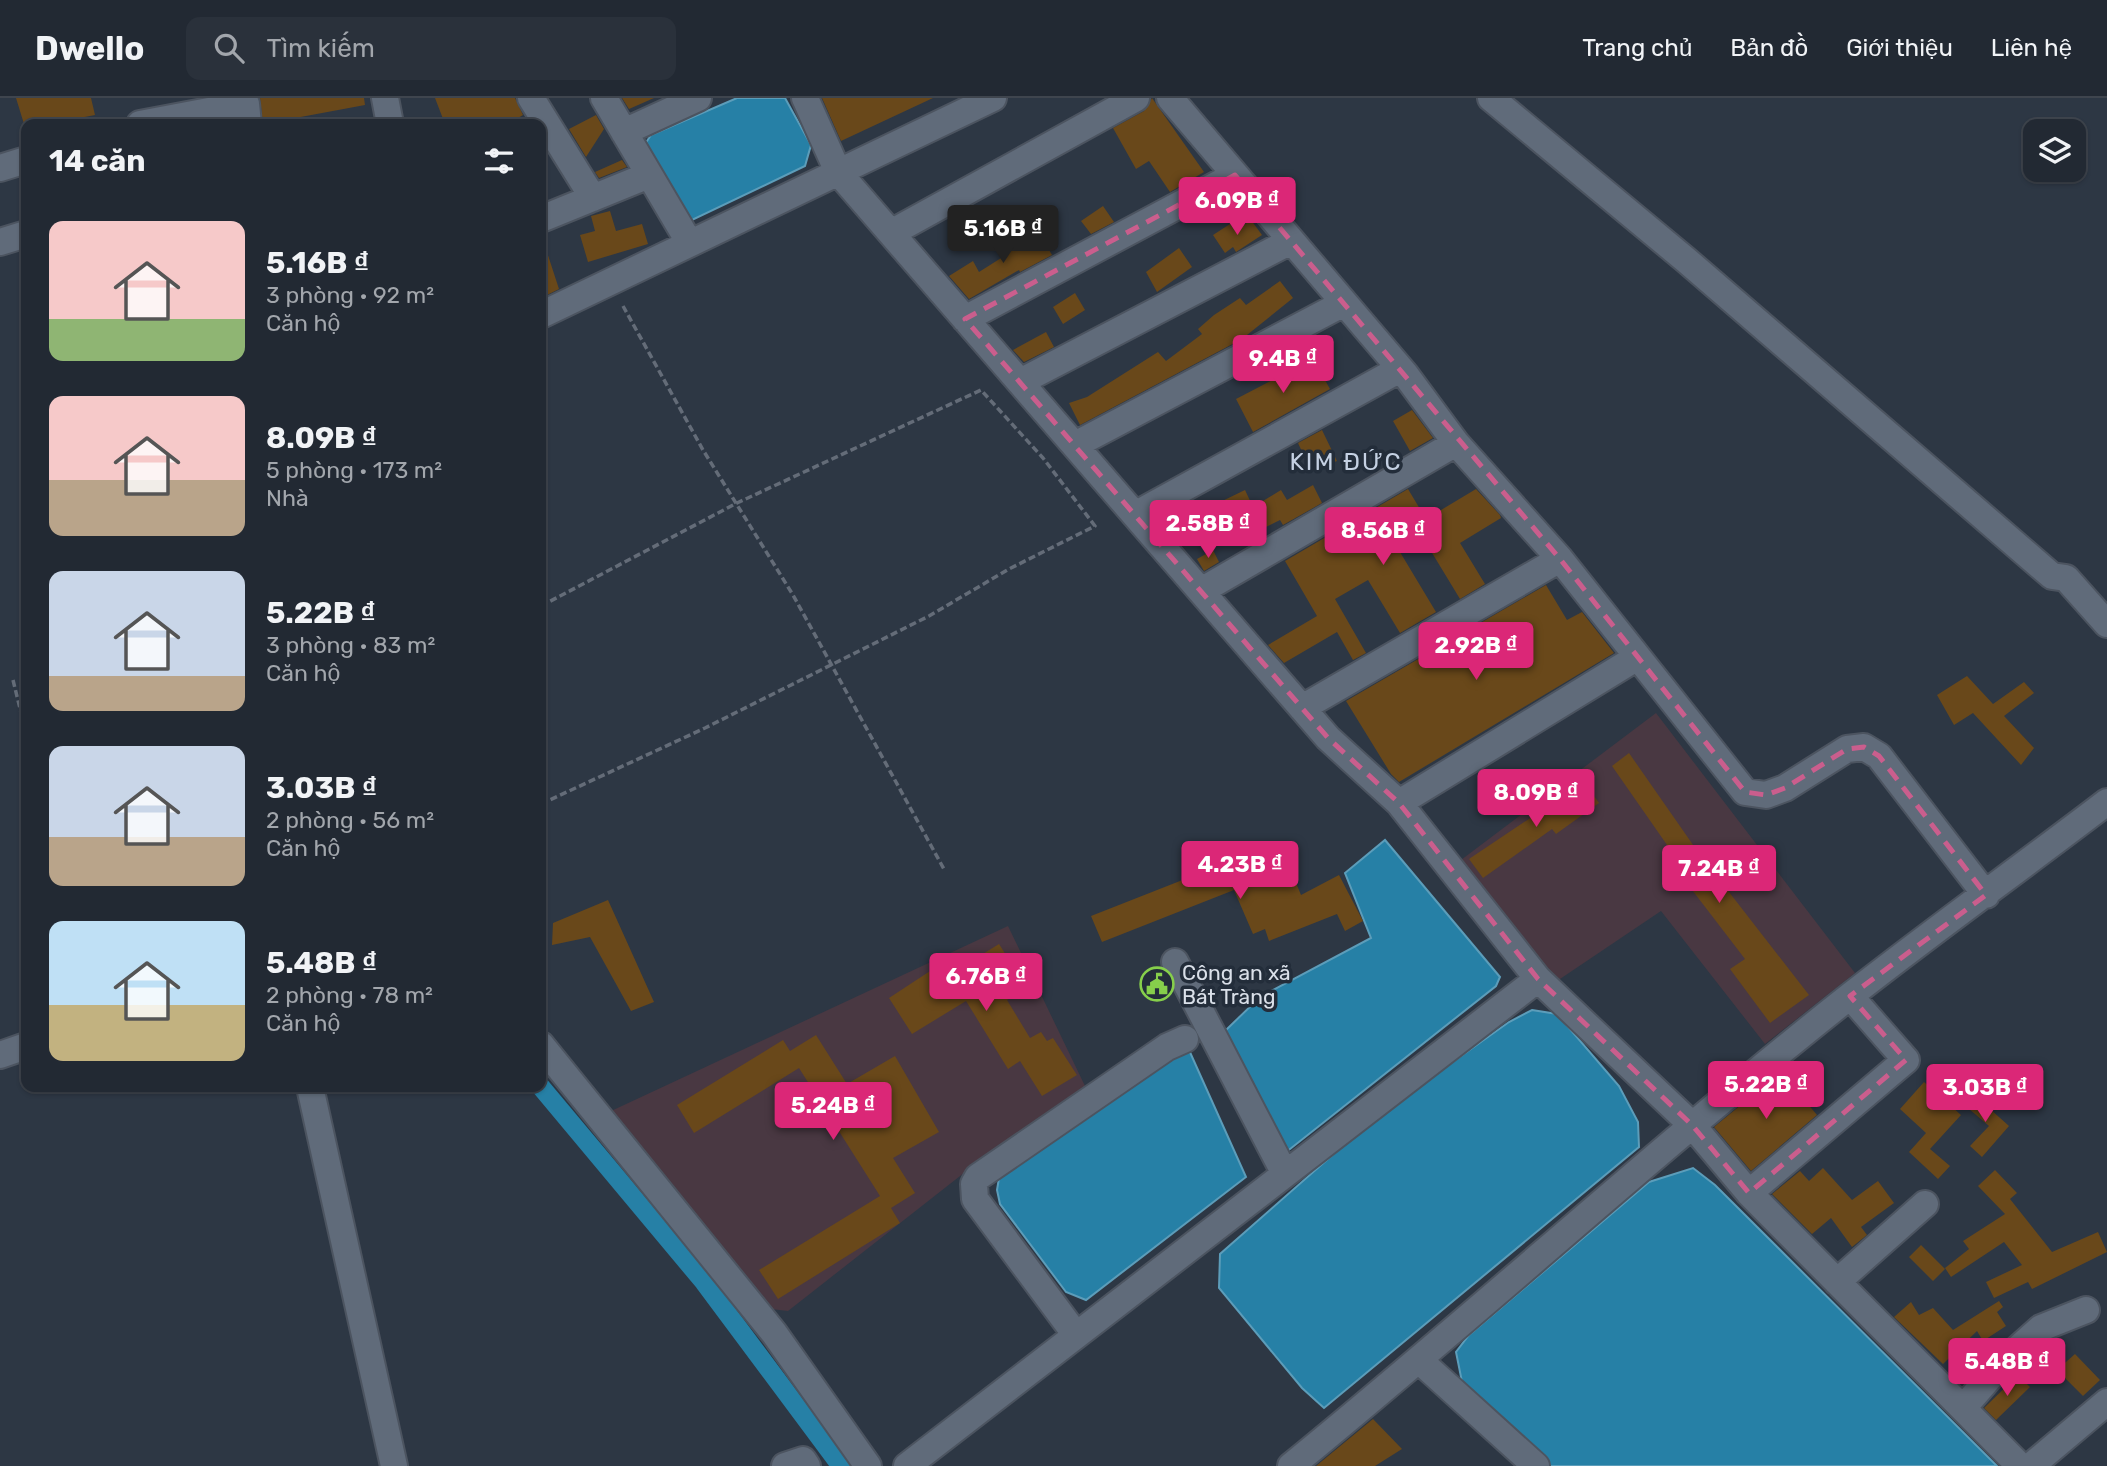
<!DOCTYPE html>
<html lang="vi">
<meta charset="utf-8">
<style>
body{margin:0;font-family:Rubik,sans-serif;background:#2a313b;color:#f1f3f6;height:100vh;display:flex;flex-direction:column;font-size:26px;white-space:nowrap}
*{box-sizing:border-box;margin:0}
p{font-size:23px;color:#a2a6ac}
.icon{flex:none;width:38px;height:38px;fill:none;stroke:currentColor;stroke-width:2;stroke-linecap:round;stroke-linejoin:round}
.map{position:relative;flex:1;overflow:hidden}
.drawer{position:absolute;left:21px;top:21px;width:525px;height:973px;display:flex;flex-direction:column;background:#222933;border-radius:14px;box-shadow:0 2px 5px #0004,0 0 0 2px #3f454e}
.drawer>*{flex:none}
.tools{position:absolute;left:2023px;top:21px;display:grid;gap:14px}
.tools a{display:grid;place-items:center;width:63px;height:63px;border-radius:14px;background:#222933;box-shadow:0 2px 5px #0004,0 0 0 2px #3f454e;font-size:35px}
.price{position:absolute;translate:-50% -60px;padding:0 16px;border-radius:7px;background:#db2777;color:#fff;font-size:23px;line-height:46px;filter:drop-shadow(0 2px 4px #0008)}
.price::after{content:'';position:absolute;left:50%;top:42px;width:21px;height:16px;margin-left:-10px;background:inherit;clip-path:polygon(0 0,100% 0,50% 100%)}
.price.on{background:#222;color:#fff}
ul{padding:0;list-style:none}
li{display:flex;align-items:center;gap:21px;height:175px;padding:0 28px}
li span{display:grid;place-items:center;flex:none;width:196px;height:140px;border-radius:14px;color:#555}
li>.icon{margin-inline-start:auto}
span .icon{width:84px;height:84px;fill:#fffc;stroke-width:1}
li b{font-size:30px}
h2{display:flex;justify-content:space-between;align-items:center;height:84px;padding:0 28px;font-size:30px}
header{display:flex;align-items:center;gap:42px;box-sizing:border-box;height:98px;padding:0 35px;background:#222933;border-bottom:2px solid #3f454e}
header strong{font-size:33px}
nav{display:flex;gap:38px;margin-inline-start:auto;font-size:24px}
.search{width:490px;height:63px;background:#2a313b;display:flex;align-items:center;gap:18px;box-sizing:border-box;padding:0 24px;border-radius:14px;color:#a2a6ac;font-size:26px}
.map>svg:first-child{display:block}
.education{fill:#493842}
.water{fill:#2680a6;stroke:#5c9dba;stroke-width:2}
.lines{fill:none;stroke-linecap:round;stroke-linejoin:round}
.canal{stroke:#2680a6;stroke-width:19}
.building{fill:#69481a}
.minor-casing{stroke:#4c5460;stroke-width:30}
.path{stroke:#646c78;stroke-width:3.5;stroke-dasharray:7 3.5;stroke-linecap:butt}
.minor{stroke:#606b7a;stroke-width:26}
.marked{fill:none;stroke:#ca5e8d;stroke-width:5;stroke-dasharray:14 9;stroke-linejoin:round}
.labels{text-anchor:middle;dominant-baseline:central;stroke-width:7;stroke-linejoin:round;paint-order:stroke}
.poi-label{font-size:21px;fill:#dae0e9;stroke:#232d3a;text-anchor:start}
.quarter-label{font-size:24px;letter-spacing:2px;fill:#c5d1e3;stroke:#232d3a}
</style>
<header>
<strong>Dwello</strong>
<div class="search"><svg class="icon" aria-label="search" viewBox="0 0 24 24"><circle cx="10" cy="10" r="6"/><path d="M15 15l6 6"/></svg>Tìm kiếm</div>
<nav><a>Trang chủ</a><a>Bản đồ</a><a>Giới thiệu</a><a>Liên hệ</a></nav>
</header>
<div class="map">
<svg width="2107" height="1368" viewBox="0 0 2107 1368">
<rect width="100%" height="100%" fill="#2d3744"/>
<path class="education" d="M1656 615 1855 875 1765 946 1661 813 1557 883 1457 765Z
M1008 828 1085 988 969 1071 788 1213 771 1211 609 1014Z"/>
<path class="water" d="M737 0H785L811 47 805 68 692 122 681 120 643 49 651 37Z
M1385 742 1500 879 1496 888 1285 1055 1225 933 1260 899 1371 840 1345 775Z
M1532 912 1557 916 1619 988 1638 1024 1639 1049 1324 1310 1302 1290 1219 1190 1220 1156 1378 1017 1509 924Z
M1189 952 1246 1079 1086 1202 1066 1194 1000 1106 997 1092 999 1080 1172 957Z
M1693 1070 1715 1087 1997 1368H1550L1464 1294 1456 1254 1469 1237 1649 1084Z"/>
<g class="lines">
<path class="canal" d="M541 989 704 1184 841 1368"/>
</g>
<path class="building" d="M16 0H91L95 17 49 26H24Z
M260 0H364L365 7 263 26Z
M435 0H515L523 17 518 20 520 26H445Z
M622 0H654L629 11Z
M822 0H933L841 43Z
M1152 0 1204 74 1170 94 1149 63 1136 71 1113 30 1144 13Z
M596 17 604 31 586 59 569 31Z
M622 62 627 69 599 80 595 74Z
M1103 108 1114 124 1091 136 1081 123Z
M610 113 616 133 642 126 648 146 588 164 580 137 595 133 591 118Z
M1251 122 1262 137 1236 154 1233 149 1225 155 1213 137 1230 126 1235 133Z
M1037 131 1052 157 1020 174 1019 172 969 201 949 178 973 163 979 174 1009 155 1005 148Z
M544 145 559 191 541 200V146Z
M1179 150 1192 169 1157 194 1146 174Z
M1280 183 1293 200 1242 241 1080 327 1069 305 1087 299 1158 254 1166 263 1202 236 1198 231 1214 217 1240 200 1246 207Z
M1075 195 1085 212 1063 226 1053 209Z
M1046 234 1054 249 1024 264 1013 252Z
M1313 261 1330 291 1253 334 1236 301Z
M1412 312 1433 340 1410 353 1393 323Z
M1322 332 1337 363 1311 373 1298 345Z
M1313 387 1322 405 1283 427 1280 422 1234 445 1214 407 1245 392 1253 409 1281 392 1287 402Z
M1408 391 1426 421 1476 391 1500 417 1501 420 1460 445 1485 486 1460 501 1423 440 1400 454 1436 514 1400 535 1368 482 1335 501 1366 555 1353 562 1337 534 1284 565 1268 547 1317 518 1285 463Z
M1213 452 1219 464 1204 473 1197 461Z
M1546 487 1567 522 1582 514 1614 555 1399 684 1391 676 1346 603Z
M1967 578 1993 606 2024 584 2034 595 2004 618 2034 650 2021 667 1973 615 1954 627 1937 597Z
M1629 655 1698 754 1809 897 1770 925 1730 871 1745 861 1676 771 1681 767 1612 668Z
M1584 684 1599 705 1556 736 1552 731 1483 780 1469 761Z
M1283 753 1301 797 1339 777 1363 823 1345 833 1337 816 1269 843 1265 831 1253 836 1234 792 1102 844 1091 818 1213 770 1217 779Z
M608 802 654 904 631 913 590 839 552 847 553 825Z
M999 846 1027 890 1007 902 1030 940 1041 934 1047 943 1053 940 1077 977 1042 998 1020 963 1008 971 966 903 912 936 889 900 950 860 957 872Z
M816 937 847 986 895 958 939 1034 893 1060 915 1095 891 1110 900 1125 778 1201 759 1172 880 1098 799 970 694 1035 677 1007 783 942 790 953Z
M1781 974 1817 1017 1751 1073 1714 1029Z
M1924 984 1961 1017 1930 1051 1950 1068 1938 1081 1909 1054 1926 1035 1900 1011Z
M1971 994 2009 1028 1982 1059 1970 1048 1989 1028 1961 1004Z
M1823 1070 1852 1102 1878 1083 1894 1105 1861 1129 1867 1137 1852 1149 1831 1120 1812 1136 1772 1096 1800 1073 1809 1083Z
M1995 1072 2017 1095 2010 1101 2052 1154 2098 1134 2107 1154 2032 1191 2028 1184 1994 1200 1986 1184 2022 1167 2004 1144 1951 1179 1945 1170 1969 1151 1963 1143 2005 1116 1978 1088Z
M1921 1147 1945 1171 1933 1183 1909 1159Z
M1999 1203 2003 1209 1997 1214 2006 1228 1983 1243 1977 1233 1943 1266 1894 1219 1911 1204 1919 1217 1933 1210 1953 1232Z
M2075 1256 2100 1282 2083 1298 2057 1272Z
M2018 1277 2030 1289 1996 1322 1984 1310Z
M1373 1321 1402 1351 1375 1368H1316Z"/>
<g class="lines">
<defs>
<path id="minor" d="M385 0 390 26
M531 0 593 100
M604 0 689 144
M805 0 838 74 1328 640 1399 705 1538 881 1692 1027 1749 1095 2020 1368
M1170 0 1405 276 1456 345 1560 461 1745 694 1766 697 1785 690 1847 651 1864 649 1879 658 1986 797
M1491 0 1686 162 2052 478 2066 480 2107 526
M140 26 246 6 248 26
M624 34 698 0
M0 70 26 62
M541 121 649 77
M891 135 1136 0
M0 144 26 136
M541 217 993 0
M965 221 1235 77
M1020 284 1291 143
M1075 347 1344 205
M1135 417 1400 271
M1201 493 1456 345
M1302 610 1560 461
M1399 705 1636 560
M1175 864 1285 1076
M541 947 774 1235 868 1368
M0 957 26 948
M310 989 394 1368
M1749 1095 1906 962 1850 898
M1837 1184 1925 1106
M1076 1237 975 1101 974 1086 978 1079 1167 949 1185 941
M1420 1263 1536 1368
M1963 1310 2004 1263 2041 1230 2086 1212
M785 1368 803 1362 807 1368
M907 1368 1538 881
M1291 1368C1480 1214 1659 1049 1850 898 1934 832 2022 769 2107 704
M2031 1368 2107 1304"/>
</defs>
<use href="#minor" class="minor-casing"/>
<path class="path" d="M623 208 703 352 793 497 945 773
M541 508 737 405 981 292 1043 360 1095 428 1009 471 929 518 705 630 541 706
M13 582 26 635"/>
<use href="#minor" class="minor"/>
</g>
<path class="marked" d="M1235 77 1560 461 1745 694 1766 697 1785 690 1847 651 1864 649 1879 658 1986 797 1850 898 1906 962 1749 1095 1692 1027 1538 881 1399 705 1328 640 965 221Z"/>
<defs>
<symbol id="civic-ring" viewBox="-11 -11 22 22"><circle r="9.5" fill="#232d3a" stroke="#86cf4b" stroke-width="1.5"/><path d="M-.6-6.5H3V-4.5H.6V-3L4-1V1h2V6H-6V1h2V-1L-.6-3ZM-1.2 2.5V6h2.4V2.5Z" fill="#86cf4b"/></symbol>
</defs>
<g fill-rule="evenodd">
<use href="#civic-ring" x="1138" y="867" width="38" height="38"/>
</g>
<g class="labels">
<g class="poi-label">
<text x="1182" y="874">Công an xã<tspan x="1182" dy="24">Bát Tràng</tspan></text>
</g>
<g class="quarter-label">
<text x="1346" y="364">KIM ĐỨC</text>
</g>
</g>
</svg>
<div class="tools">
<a><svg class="icon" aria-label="layers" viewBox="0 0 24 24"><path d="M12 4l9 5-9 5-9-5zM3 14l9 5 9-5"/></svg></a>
</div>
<b class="price" style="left:1237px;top:139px">6.09B ₫</b>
<b class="price on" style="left:1003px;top:167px">5.16B ₫</b>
<b class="price" style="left:1283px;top:297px">9.4B ₫</b>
<b class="price" style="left:1208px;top:462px">2.58B ₫</b>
<b class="price" style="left:1383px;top:469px">8.56B ₫</b>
<b class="price" style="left:1476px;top:584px">2.92B ₫</b>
<b class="price" style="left:1536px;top:731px">8.09B ₫</b>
<b class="price" style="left:1240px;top:803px">4.23B ₫</b>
<b class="price" style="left:1719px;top:807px">7.24B ₫</b>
<b class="price" style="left:986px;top:915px">6.76B ₫</b>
<b class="price" style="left:1766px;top:1023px">5.22B ₫</b>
<b class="price" style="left:1985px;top:1026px">3.03B ₫</b>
<b class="price" style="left:833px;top:1044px">5.24B ₫</b>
<b class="price" style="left:2007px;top:1300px">5.48B ₫</b>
<section class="drawer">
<h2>14 căn<svg class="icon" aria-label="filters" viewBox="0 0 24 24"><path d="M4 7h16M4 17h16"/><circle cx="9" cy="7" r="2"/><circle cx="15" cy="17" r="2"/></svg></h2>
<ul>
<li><span style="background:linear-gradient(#f6c9c9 70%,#8fb573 0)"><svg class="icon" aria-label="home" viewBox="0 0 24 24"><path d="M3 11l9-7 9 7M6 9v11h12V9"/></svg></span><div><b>5.16B ₫</b><p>3 phòng · 92 m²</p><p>Căn hộ</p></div></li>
<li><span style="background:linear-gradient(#f6c9c9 60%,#b9a48a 0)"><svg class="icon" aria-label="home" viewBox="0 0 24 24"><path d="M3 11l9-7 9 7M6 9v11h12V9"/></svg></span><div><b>8.09B ₫</b><p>5 phòng · 173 m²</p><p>Nhà</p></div></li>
<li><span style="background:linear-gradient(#c9d6e8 75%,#b9a48a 0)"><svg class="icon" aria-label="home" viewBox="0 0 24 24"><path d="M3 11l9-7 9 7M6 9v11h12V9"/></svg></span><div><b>5.22B ₫</b><p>3 phòng · 83 m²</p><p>Căn hộ</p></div></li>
<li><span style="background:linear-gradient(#c9d6e8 65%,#b9a48a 0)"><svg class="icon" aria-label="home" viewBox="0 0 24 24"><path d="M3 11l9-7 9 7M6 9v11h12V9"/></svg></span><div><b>3.03B ₫</b><p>2 phòng · 56 m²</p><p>Căn hộ</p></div></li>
<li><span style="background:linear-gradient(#bfe0f5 60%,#c2b280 0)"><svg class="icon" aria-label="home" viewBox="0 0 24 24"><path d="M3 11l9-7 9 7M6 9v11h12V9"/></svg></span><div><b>5.48B ₫</b><p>2 phòng · 78 m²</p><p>Căn hộ</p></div></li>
</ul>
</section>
</div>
